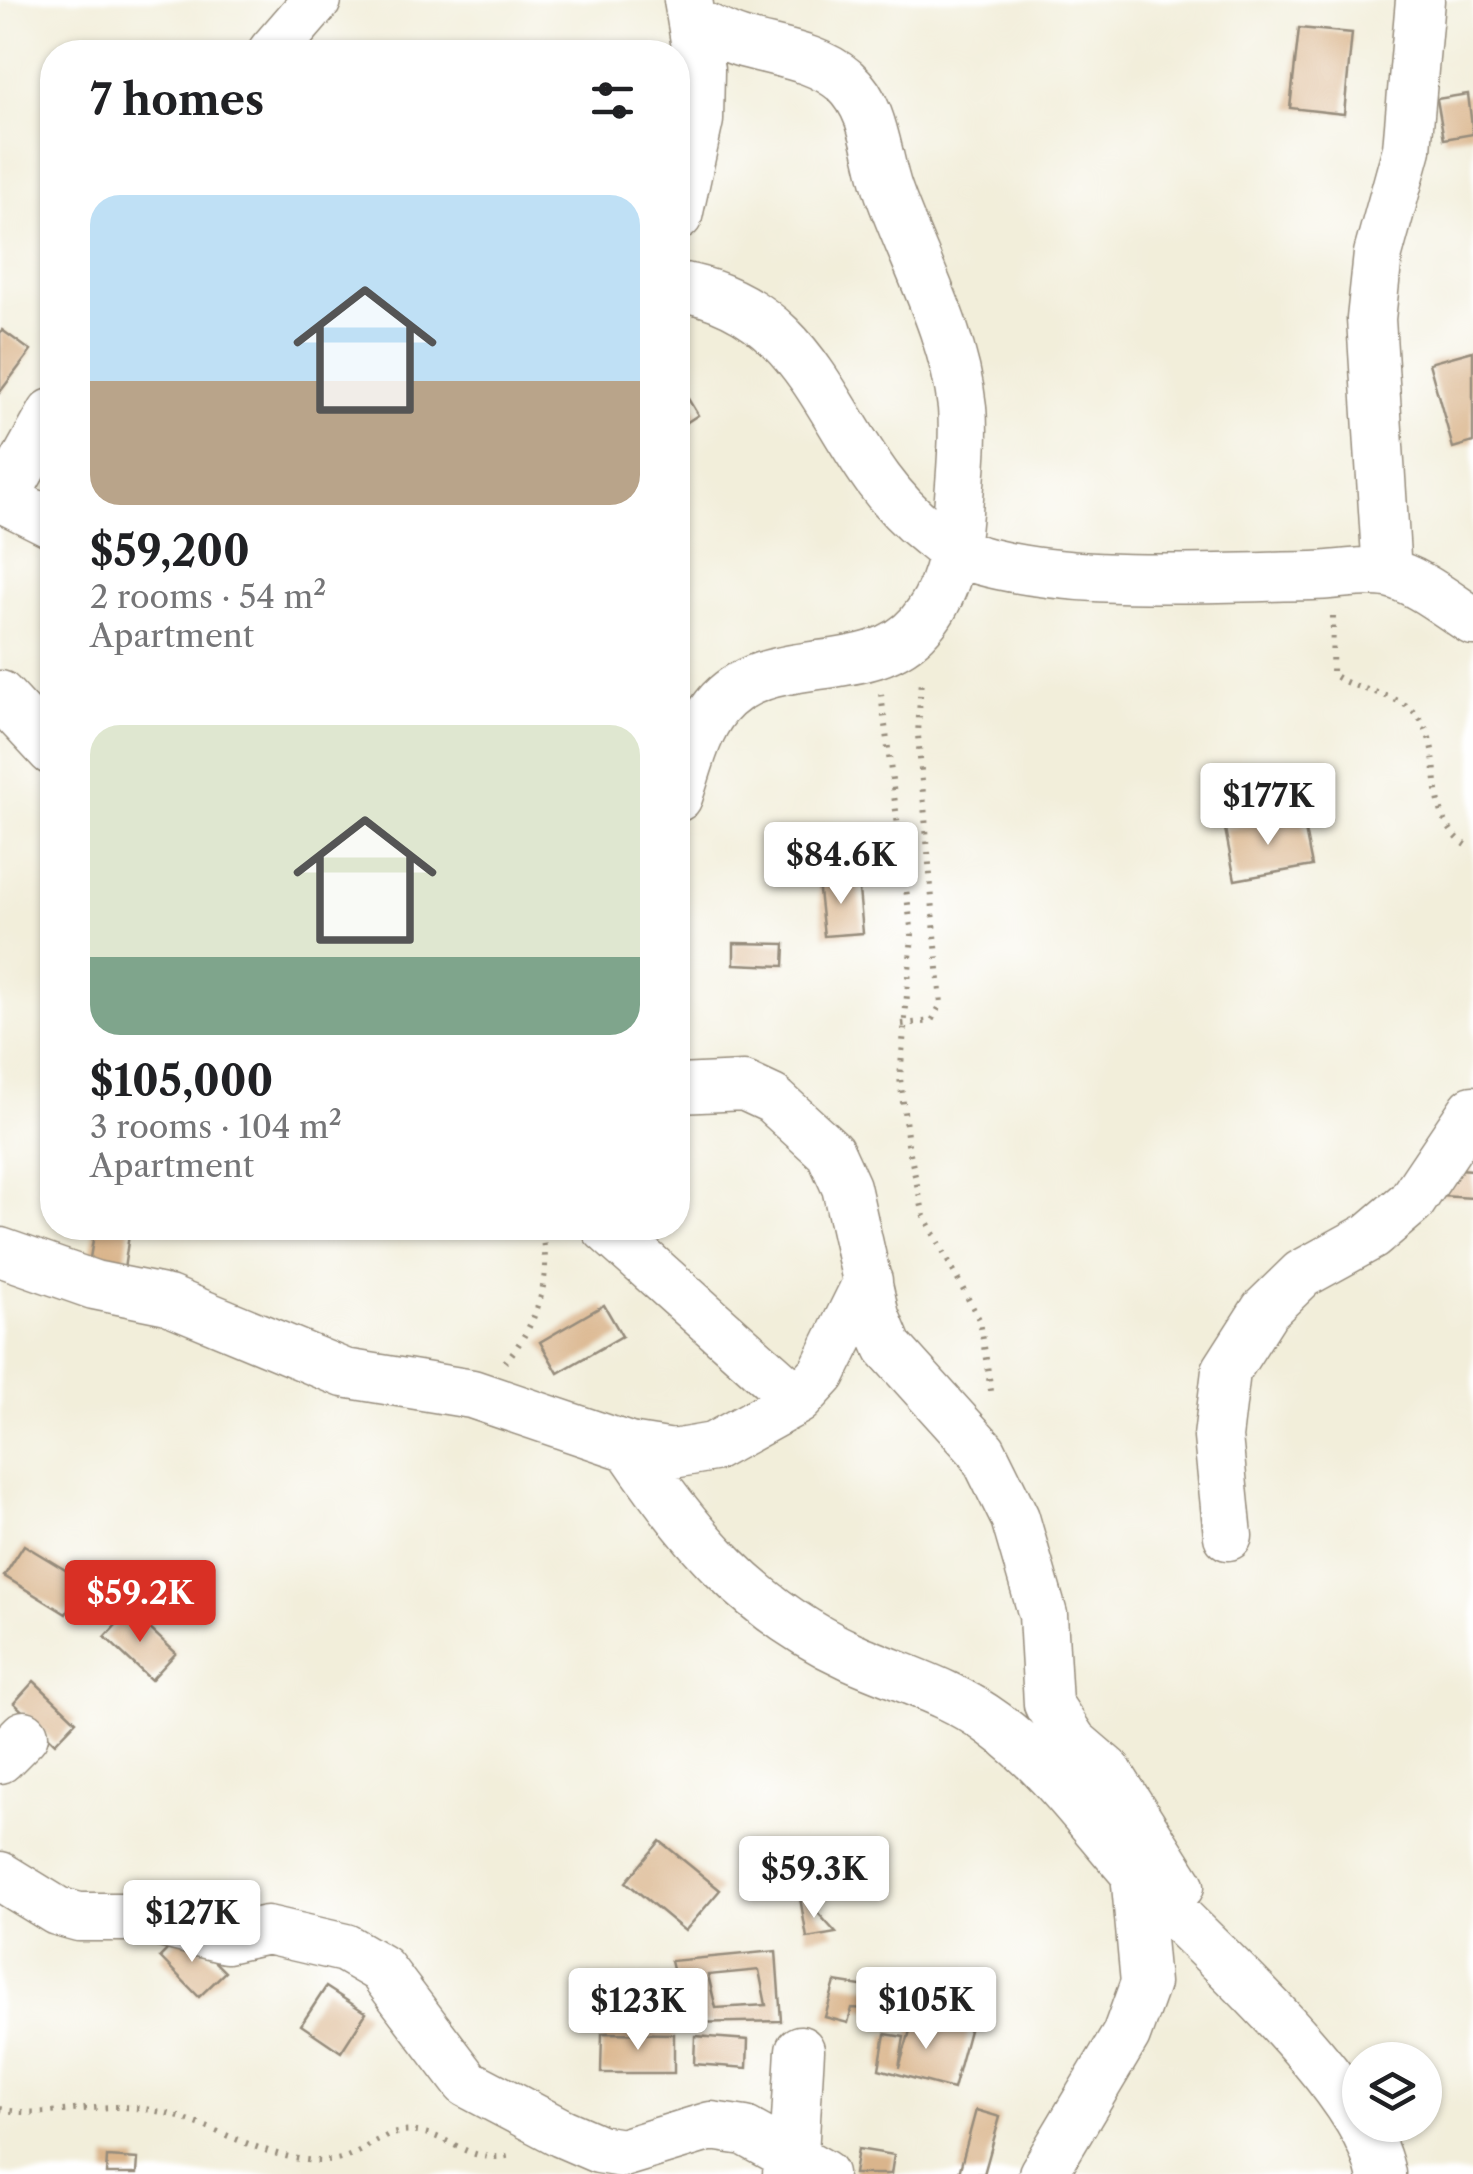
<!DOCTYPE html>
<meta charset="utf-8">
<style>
body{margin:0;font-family:"Libre Caslon Text",serif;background:#f2f2f2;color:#202124;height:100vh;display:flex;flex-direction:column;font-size:38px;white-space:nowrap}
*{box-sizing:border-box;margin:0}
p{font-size:32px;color:#757577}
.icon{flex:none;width:55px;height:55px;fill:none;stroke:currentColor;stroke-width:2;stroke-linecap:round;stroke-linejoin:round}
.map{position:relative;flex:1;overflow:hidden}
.details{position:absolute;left:40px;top:40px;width:650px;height:1200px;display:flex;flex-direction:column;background:#fff;border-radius:40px;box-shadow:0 2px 8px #0004}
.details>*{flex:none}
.buttons{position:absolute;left:1342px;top:2042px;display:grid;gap:20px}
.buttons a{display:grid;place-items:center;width:100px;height:100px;border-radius:50%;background:#fff;box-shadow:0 2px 8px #0004;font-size:50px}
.price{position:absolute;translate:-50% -85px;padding:0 22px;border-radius:10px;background:#fff;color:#222;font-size:32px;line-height:65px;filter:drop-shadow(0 2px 5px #0008)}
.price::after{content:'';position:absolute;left:50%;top:60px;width:30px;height:22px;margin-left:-15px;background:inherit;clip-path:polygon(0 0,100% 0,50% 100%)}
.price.on{background:#d93025;color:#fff}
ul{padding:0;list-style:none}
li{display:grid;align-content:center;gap:20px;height:530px;padding:0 50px}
li span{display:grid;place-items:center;height:310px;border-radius:30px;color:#555}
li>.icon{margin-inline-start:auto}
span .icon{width:180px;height:180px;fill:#fffc;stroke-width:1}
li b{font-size:42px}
h2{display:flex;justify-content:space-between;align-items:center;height:120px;padding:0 50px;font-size:42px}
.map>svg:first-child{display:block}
.building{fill:#dab58c;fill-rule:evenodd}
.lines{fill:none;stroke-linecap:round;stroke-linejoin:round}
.minor-casing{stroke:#968c7c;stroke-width:51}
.path{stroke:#968c7c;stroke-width:6;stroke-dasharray:2.5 8;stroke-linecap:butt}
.minor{stroke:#fff;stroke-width:48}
</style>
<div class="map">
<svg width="1473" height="2174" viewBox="0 0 1473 2174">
<rect width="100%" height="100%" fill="#fff"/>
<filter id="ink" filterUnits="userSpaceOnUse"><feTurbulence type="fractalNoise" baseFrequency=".01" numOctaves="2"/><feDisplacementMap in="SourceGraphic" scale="20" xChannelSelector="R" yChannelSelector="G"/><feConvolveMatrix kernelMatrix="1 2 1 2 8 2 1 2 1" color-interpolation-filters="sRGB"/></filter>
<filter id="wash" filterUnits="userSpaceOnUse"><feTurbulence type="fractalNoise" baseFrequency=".0048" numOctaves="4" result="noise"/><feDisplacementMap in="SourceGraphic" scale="40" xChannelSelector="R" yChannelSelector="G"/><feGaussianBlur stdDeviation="2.25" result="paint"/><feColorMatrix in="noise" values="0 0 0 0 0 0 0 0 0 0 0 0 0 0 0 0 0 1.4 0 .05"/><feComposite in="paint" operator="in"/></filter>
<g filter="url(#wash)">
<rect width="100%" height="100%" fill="#f2eeda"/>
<g id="blocks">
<path class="building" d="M1299 28 1352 33 1344 114 1290 108Z
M78 41 92 52H68Z
M1468 94 1473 134 1444 139 1437 99Z
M2 330 31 351 0 392V333Z
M1473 351V442L1453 448 1429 363Z
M684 392 698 415 678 428V396Z
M1302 815 1312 866 1235 880 1225 829Z
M858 879 863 933 824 936 818 882Z
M734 943 785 944 784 966 734 964Z
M1442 1168 1473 1170V1198L1441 1196Z
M95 1228H130L123 1276 88 1270Z
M604 1305 622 1336 558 1373 540 1342Z
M24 1545 85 1582 66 1614 4 1576Z
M130 1610 176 1653 151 1680 105 1637Z
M34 1681 76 1721 55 1743 14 1703Z
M660 1841 720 1890 685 1931 626 1882Z
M799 1892 836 1933 807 1938Z
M185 1932 225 1972 199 1997 160 1957Z
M776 1951 781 2021 686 2023 671 1961ZM759 1970 766 2005 716 2008 708 1975Z
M835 1982 899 1992 897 2011 852 2008 848 2023 825 2017Z
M326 1987 366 2013 341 2052 301 2025Z
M915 2014 969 2030 953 2089 879 2069 885 2034 904 2037 899 2068Z
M602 2033 674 2034V2073H601Z
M695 2036 748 2040 747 2068 694 2064Z
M976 2110 1000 2117 984 2174H963L959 2173Z
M858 2149 894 2155 891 2174H854Z
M107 2157 138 2159 137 2174H106Z"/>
</g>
</g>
<g filter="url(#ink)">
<use href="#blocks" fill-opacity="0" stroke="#968c7c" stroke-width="2.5"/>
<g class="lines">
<defs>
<path id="minor" d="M272 52 317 0
M678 216 699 120 700 70 688 0
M678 286C825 310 828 454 927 531 937 539 947 549 958 553 1051 589 1211 577 1312 576 1336 576 1364 569 1387 573 1417 579 1448 605 1473 621
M0 497 52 523
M4 499 52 413
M1387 573 1371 319 1378 254 1407 149 1420 0
M0 695 52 751
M678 797C688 768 696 731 716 707 766 645 869 685 920 625 947 594 955 552 958 512 960 478 965 441 962 407 954 333 914 261 889 192 876 156 876 109 845 81 816 56 776 53 740 42 724 37 708 28 692 21
M678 1089 744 1086 772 1099 830 1152 846 1187 875 1316 888 1347 982 1451 1015 1518 1043 1615 1048 1704 1073 1742 1108 1772 1180 1886
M606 1228 798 1400
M0 1252 94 1285 168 1300 344 1373 472 1394 629 1447 673 1454 713 1447 798 1400 822 1374 868 1281
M629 1447C690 1537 749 1609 851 1656 900 1678 950 1691 994 1724 1050 1765 1089 1821 1134 1872 1198 1943 1364 2082 1381 2174
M1228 1536 1218 1437 1226 1371 1265 1310 1302 1274 1371 1236 1411 1202 1473 1110
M0 1759 24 1735
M0 1876 57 1911 79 1917H136L226 1939 267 1930 345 1948 381 1969 467 2083 562 2133 599 2149 622 2153 711 2126 745 2131 823 2174
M787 2174 794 2154 800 2050
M1043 2174 1126 2035 1145 1983 1135 1873"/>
</defs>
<use href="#minor" class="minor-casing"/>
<path class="path" d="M1333 616 1332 674C1356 692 1398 692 1417 715 1450 755 1417 819 1473 849
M881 694 912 935 900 1078 908 1144 924 1216 980 1321 992 1397
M902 1024 932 1021 941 1004 918 735 921 677
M505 1362C538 1324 554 1276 540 1228
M0 2109C50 2120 97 2100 151 2110 206 2119 268 2163 326 2161 362 2161 377 2127 418 2132 452 2136 470 2165 512 2155"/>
<use href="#minor" class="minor"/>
</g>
</g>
</svg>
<div class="buttons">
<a><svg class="icon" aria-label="layers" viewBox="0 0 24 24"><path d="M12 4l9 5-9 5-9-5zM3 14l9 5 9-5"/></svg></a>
</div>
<b class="price" style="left:1268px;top:848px">$177K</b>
<b class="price" style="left:841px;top:907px">$84.6K</b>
<b class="price on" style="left:140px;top:1645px">$59.2K</b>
<b class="price" style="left:814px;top:1921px">$59.3K</b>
<b class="price" style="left:192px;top:1965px">$127K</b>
<b class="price" style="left:926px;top:2052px">$105K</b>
<b class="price" style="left:638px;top:2053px">$123K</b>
<section class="details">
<h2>7 homes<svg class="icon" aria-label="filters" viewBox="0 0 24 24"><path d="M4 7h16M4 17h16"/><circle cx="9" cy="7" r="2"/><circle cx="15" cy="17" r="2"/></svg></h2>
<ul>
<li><span style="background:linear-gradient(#bfe0f5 60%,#b9a48a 0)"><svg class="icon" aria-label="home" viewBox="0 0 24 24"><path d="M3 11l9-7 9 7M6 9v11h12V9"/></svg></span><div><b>$59,200</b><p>2 rooms · 54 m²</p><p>Apartment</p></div></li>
<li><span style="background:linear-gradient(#dfe7d0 75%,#7fa58c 0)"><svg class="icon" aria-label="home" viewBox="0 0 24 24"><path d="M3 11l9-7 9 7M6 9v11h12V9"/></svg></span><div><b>$105,000</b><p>3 rooms · 104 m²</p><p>Apartment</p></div></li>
</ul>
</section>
</div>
